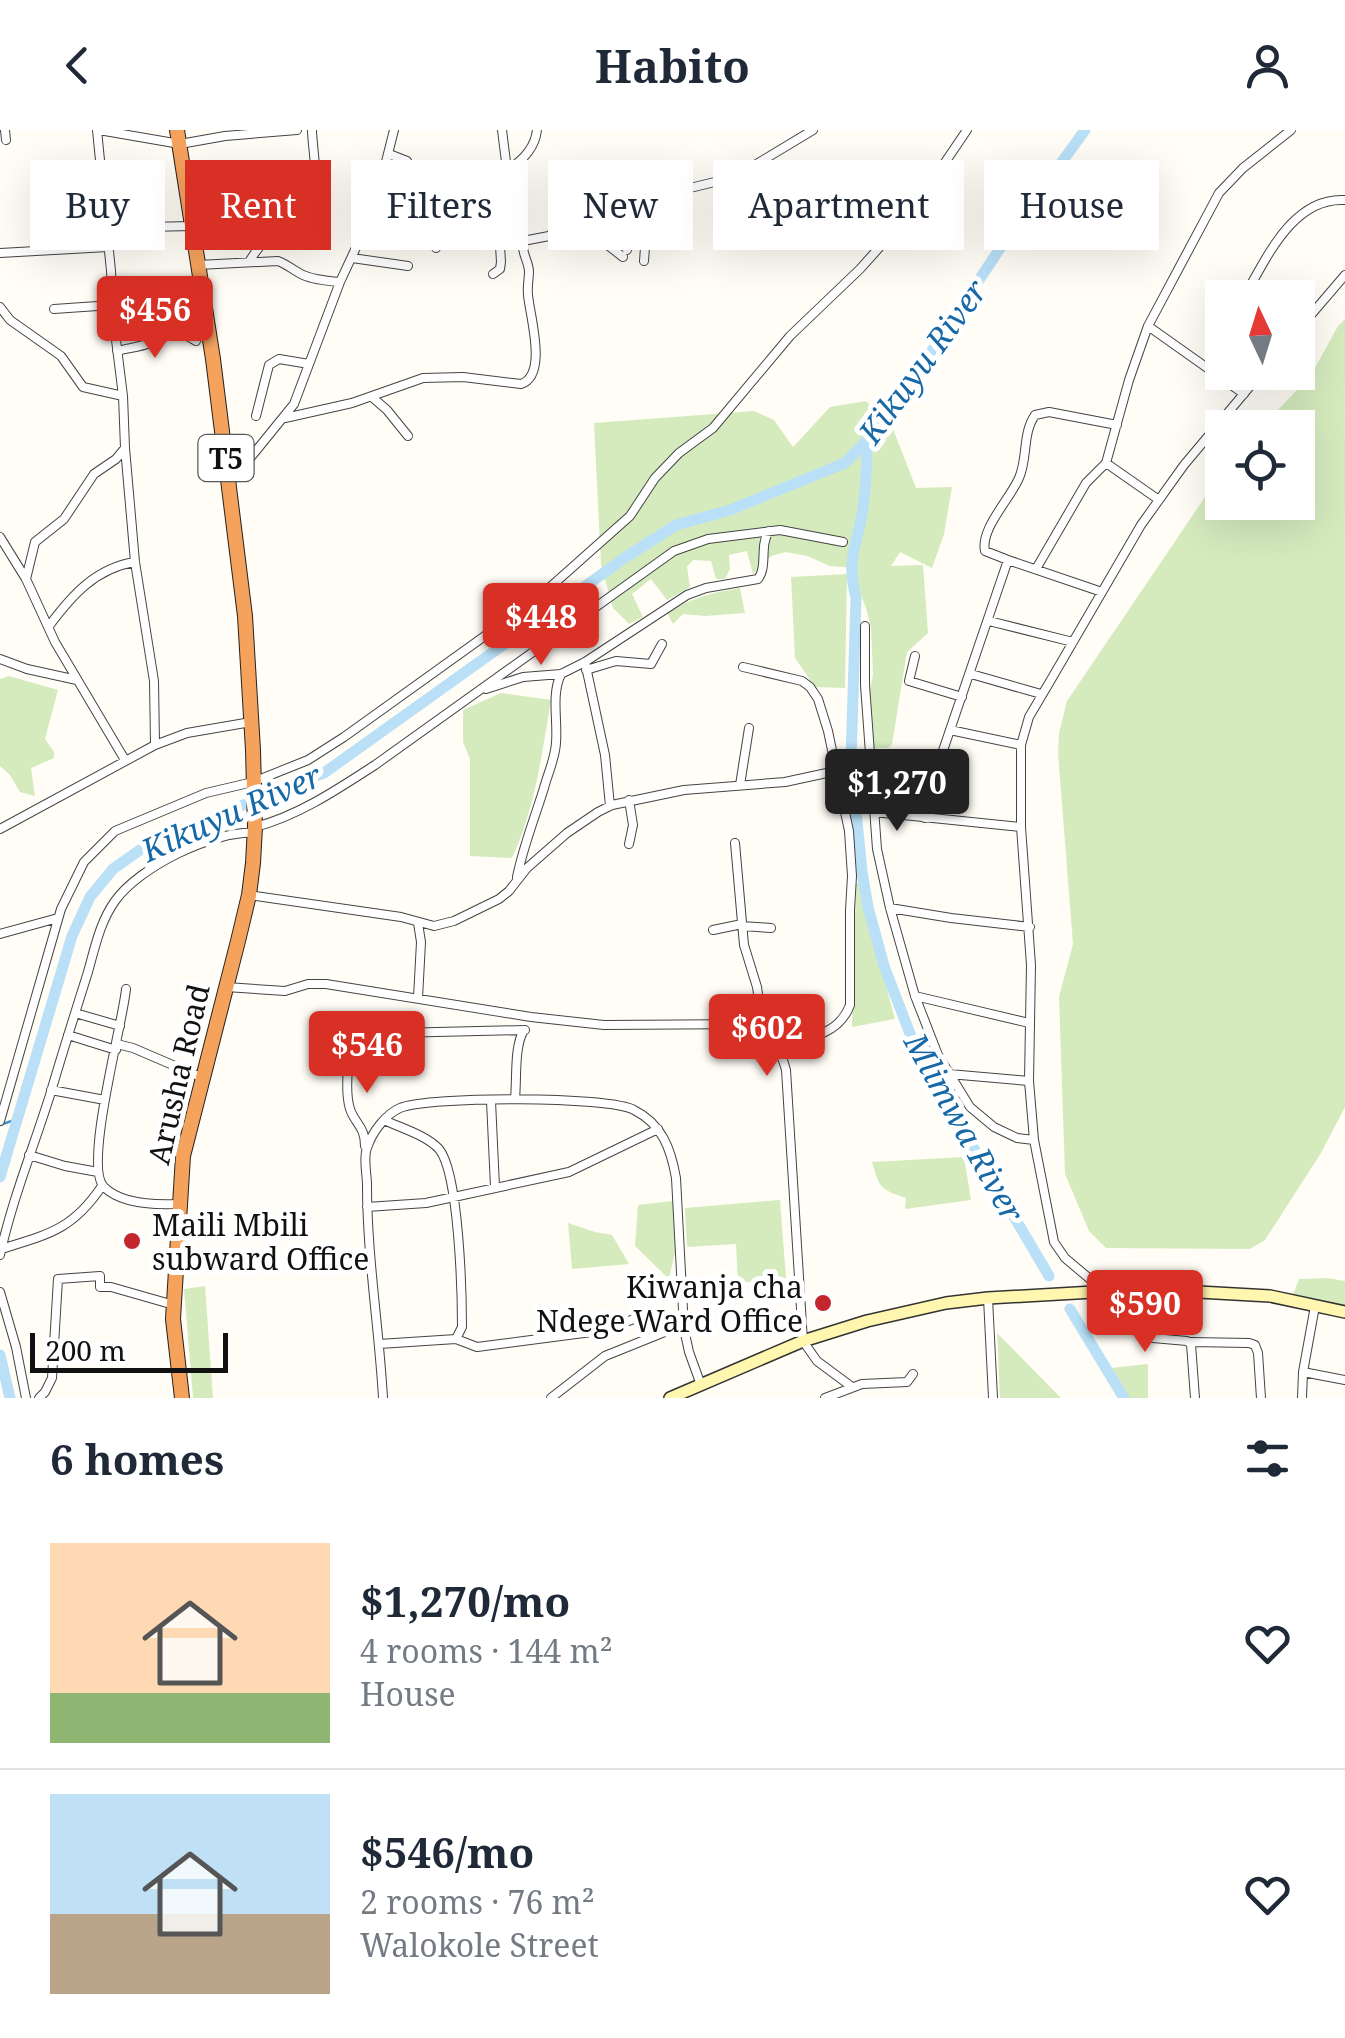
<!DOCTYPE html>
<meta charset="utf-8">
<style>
body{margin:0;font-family:"Noto Serif",serif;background:#f6f6f7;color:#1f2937;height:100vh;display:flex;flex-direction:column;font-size:38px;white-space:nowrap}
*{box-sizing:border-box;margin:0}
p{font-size:32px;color:#747a83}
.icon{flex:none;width:55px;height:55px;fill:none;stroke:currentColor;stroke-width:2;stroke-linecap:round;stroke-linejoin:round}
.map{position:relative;height:1268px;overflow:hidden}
.sheet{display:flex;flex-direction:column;background:#fff;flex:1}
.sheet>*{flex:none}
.banner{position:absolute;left:30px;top:30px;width:1285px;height:90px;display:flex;gap:20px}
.needle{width:65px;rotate:356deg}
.controls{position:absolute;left:1205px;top:150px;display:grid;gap:20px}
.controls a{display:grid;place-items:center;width:110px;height:110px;border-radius:0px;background:#fff;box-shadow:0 10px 40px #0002;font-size:50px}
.scale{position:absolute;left:30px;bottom:25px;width:198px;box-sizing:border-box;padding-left:10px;border:5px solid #111;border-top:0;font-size:28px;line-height:35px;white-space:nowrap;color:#111;-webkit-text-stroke:8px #fff;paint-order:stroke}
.price{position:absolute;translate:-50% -85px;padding:0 22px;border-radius:10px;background:#d93025;color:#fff;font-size:32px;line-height:65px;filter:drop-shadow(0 2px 5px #0008)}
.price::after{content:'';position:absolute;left:50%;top:60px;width:30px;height:22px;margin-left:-15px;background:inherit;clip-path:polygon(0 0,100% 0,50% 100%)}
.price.on{background:#222;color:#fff}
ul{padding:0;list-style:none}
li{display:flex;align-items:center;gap:30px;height:250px;padding:0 50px}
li+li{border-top:2px solid #e0e1e3}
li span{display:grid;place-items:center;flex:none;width:280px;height:200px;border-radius:0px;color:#555}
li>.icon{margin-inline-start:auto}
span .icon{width:120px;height:120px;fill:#fffc;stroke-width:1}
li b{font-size:42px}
h2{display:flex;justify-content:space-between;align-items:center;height:120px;padding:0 50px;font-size:42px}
.tag{padding:0 35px;border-radius:0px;background:#fff;box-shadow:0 10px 40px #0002;font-size:35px;line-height:90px}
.tag.on{background:#d93025;color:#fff}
header{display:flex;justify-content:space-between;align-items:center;height:130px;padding:0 50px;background:#fff;font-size:45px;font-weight:700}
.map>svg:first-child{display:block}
.grass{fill:#d5ebbd}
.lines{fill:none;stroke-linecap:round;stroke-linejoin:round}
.stream{stroke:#3f96cf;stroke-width:2.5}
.river{stroke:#b9e0f7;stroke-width:11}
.street-casing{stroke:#444;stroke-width:10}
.secondary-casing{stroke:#333;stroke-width:14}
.highway-casing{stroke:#222;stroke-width:16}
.street{stroke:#fff;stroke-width:8}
.secondary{stroke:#fff6b0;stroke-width:11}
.highway{stroke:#f5a25d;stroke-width:14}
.poi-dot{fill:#c4262e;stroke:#fff;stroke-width:4}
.labels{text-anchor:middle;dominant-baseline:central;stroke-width:10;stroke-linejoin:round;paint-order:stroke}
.shield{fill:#fff;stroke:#585858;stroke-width:2.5}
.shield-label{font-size:28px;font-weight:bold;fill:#111}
.street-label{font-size:30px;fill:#111;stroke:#fff}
.poi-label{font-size:30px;fill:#111;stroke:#fff;text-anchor:start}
.water-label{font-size:32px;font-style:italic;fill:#1768a6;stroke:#fff}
</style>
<header><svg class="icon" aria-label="back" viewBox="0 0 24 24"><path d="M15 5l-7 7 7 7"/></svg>Habito<svg class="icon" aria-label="person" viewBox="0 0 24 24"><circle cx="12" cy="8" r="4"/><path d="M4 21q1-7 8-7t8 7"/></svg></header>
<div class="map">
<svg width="1345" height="1268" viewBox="0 0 1345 1268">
<rect width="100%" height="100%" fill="#fffdf5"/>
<path class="grass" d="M1345 189V977L1321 1023 1265 1110 1250 1119 1106 1118 1089 1101 1065 1044 1059 867 1073 814 1058 623 1059 603 1067 571 1222 342V372H1298V298L1262 297 1311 245 1338 196Z
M866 271 893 299 916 358 952 357 944 404 932 438 900 422 891 436 923 435 928 503 907 522 892 614 888 618H874L869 564 873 545 871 497 866 478 857 455 855 438 830 436 807 426 786 422 771 426 753 444 747 421 729 425 730 439 725 449H716L711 431 693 430 687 437 690 457 667 470 651 449 632 464 643 487 629 494 613 478 601 435 594 293 754 281 774 290 793 317 830 277Z
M847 444 845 558 815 557 795 528 791 447Z
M740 458 745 483 705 486 683 484 673 494 667 483C689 469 713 462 740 458Z
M9 546 58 560 45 609 54 622V628L31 638 35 666 20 662 10 645 0 636V549Z
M501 563 551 570C542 623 535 679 512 728L470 726V629L463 612V580Z
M856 753H861L869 794 895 889 852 897Z
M964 1027 971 1070 905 1079 906 1068C880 1059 880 1059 872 1032Z
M780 1070 786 1148 738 1153 736 1114 687 1117 685 1078Z
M673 1071 675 1122 669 1149 635 1116 638 1075Z
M568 1093 595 1102 612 1105 629 1134 572 1139Z
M1327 1148 1345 1151V1178L1292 1167 1299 1149Z
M205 1156 213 1268H193L184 1159Z
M997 1203 1061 1268H1000Z
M1148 1234V1268H1129L1111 1238Z"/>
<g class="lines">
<path class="stream" d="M0 995 17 989"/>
<path class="river" d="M867 310C867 336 866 364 861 390 854 424 847 431 856 468L851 630 862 742 868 777 884 836 917 922 1049 1146
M0 1047 72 806 90 767 113 739 154 710 324 643 626 427 676 395 730 380 845 333 867 310 870 296 909 255 1009 105 1085 0
M1070 1179 1124 1268
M0 1225 10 1268"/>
<defs>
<path id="street" d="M5 0 6 10
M97 0 111 141 114 194 123 266 125 318 135 432 154 551 155 615
M99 0 180 14 225 6 297 0
M502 0 513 88 523 111
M389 24 407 31C420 61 438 84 436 118
M506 41C521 32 535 18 537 0
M603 77 627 120
M592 103 623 127
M0 123 108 117 134 100 145 97 193 96
M352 128 408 136
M644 131 646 104
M249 132C260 114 275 96 293 85 299 81 311 80 314 73 320 63 312 14 312 0
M198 135 278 131C287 134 294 141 303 145 314 150 328 151 340 152
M493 144 500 139 501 132 497 67 505 34
M1258 168 1248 160C1269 123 1295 67 1345 70
M0 177 10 190 61 226 83 257 123 266
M54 179 112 175
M1148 196 1244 264
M1298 200 1345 145
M117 221C128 218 140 217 150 213 169 205 176 198 196 211
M372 267 387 280 408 306
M256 286 269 235 279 229 309 234
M285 288 352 273 423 248 463 247 521 254C548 245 530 187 528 165 527 157 529 149 529 141 528 129 521 123 523 111L549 106 563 95 596 79 619 72 652 70 686 59 735 47 813 0
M1106 333 1159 370
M229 354 294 274 340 152 374 79 394 0
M0 407 26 449 55 512 125 630
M1008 430 985 421C980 399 1010 369 1019 348 1028 328 1022 304 1035 285L1049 282 1117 295
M1036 439 1086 353 1106 333 1129 250 1148 196 1219 63 1243 38 1291 0
M26 449 35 412 64 389 94 344 116 329 125 318
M989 491 1073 512
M49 496C72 465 96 438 135 432
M865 496V555L877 719 890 778 915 866 938 925 970 977 994 997 1017 1008 1034 1010
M915 526 909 551 962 567
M0 529 27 539 77 550
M585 532 605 625 610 676
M743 537 802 551 810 557 818 569 828 601 849 701 852 746 850 780V875C838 907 806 908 776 913
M586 540 616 531 651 534 662 514
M971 544 1041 564
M486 559 523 547 561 544 585 532 687 465 706 458 758 449C768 436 759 416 769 401
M950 600 1021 615
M740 655 749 598
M629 670 633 695 629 714
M874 682 1021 697
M925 688 935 644 1008 430 1102 462
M255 697C298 686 338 659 375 635L674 421 708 409 780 400 843 412
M0 699 155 615 187 603 251 592
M735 713 744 815 757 857 760 878 755 894
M517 747C523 717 535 687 544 658 548 643 555 629 556 613 558 590 551 565 561 544
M249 765 401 787 434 796 454 791 499 769 509 761 527 738 567 703 598 682 612 675 684 660 785 652 836 641
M890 778 951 788 1030 797
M418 793 421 812 418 868
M742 796 771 798
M713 800 742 794
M0 804 58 788
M226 857 285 861 308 854H326L531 887 604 895 755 894C772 907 780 918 786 940L803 1211 817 1231 852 1257
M126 859C123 893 83 1037 104 1057 121 1074 156 1075 178 1074
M915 866 1029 893
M75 883 120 896
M68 905 116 920
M117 914 133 918 203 948
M949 944 1029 951
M51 960 105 970
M515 969C517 948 514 916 524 900
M491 971 495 1057
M0 991 61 779 84 732 115 701 206 663 253 652 308 630 344 607 539 467 630 386 655 348 679 323 713 298 790 206 860 139 912 81 967 0
M365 1016C365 996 355 994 350 979 344 960 349 924 353 904L525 900
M29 1025 65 1036 98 1042
M367 1077 426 1073 569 1042 658 999
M1 1119C50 1104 73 1099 102 1056
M0 1125C12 1070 33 1019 50 965 62 924 75 883 88 842 95 817 100 792 115 771 139 737 214 700 255 703
M1145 1159 1153 1208 1187 1211 1191 1214 1195 1268
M1103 1160 1065 1128 1054 1112 1034 1010 1029 951 1031 835 1021 697V615L1029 587 1052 548 1141 395 1184 335 1262 242
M0 1162 16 1217 26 1268
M988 1168 993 1268
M456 1209 477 1217 599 1201 640 1187H648L673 1199
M1190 1212 1249 1213 1255 1215 1258 1223 1261 1268
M379 1214 456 1209 462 1197C462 1163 459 1043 439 1019 426 1005 401 998 384 990
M1303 1242 1345 1250
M39 1268 45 1262 52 1248 58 1149 100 1146V1157H111L174 1175
M383 1268C379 1197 367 1126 367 1055 367 1044 363 1028 367 1018 372 1002 386 984 400 978 429 966 609 966 634 980 662 994 671 1019 676 1048L684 1199 689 1222 701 1255
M551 1268 605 1226 672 1199
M825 1268 862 1254 907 1252 913 1244
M1302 1268 1303 1242 1315 1176"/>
<path id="secondary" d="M670 1268 803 1211 867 1191 946 1173 988 1168 1145 1159 1270 1166 1345 1182"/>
<path id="highway" d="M177 0 213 229 245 486 253 620 255 697 253 733 249 765 238 811 183 1026 173 1189 182 1268"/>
</defs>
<use href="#street" class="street-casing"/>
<use href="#secondary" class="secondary-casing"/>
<use href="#highway" class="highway-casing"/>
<use href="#street" class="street"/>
<use href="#secondary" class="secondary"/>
<use href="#highway" class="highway"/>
</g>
<g class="poi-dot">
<circle cx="132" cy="1111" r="10"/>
<circle cx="823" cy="1173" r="10"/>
</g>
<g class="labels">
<rect class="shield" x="198.5" y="305" width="55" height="46" rx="8"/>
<g class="shield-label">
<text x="226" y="328">T5</text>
</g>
<g class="street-label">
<text transform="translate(178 944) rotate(-77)">Arusha Road</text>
</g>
<g class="poi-label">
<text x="152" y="1094">Maili Mbili<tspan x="152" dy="34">subward Office</tspan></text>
<text x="803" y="1156" text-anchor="end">Kiwanja cha<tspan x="803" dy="34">Ndege Ward Office</tspan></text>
</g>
<g class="water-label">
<text transform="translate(922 231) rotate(-54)">Kikuyu River</text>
<text transform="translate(231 682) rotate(-24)">Kikuyu River</text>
<text transform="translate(965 997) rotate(61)">Mlimwa River</text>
</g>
</g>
</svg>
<div class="controls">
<a><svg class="needle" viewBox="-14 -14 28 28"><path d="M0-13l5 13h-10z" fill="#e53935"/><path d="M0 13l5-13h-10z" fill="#747a83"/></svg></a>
<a><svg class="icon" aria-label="locate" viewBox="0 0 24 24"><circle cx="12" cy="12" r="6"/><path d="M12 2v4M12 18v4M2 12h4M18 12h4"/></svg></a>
</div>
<div class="scale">200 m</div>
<b class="price" style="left:155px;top:231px">$456</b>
<b class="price" style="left:541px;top:538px">$448</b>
<b class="price on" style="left:897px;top:704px">$1,270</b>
<b class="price" style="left:767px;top:949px">$602</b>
<b class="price" style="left:367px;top:966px">$546</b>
<b class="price" style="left:1145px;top:1225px">$590</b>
<div class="banner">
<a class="tag">Buy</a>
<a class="tag on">Rent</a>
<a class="tag">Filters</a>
<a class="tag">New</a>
<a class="tag">Apartment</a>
<a class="tag">House</a>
</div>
</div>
<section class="sheet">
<h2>6 homes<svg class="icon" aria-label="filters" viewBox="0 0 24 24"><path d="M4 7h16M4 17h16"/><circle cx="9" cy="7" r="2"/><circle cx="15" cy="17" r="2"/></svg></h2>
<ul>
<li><span style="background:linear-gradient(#ffd9b3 75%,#8fb573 0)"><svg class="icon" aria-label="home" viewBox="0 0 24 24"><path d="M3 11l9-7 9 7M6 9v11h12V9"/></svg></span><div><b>$1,270/mo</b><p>4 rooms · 144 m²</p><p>House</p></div><svg class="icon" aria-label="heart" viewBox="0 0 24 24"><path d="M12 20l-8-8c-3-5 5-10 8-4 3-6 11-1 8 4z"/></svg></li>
<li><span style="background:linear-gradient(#bfe0f5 60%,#b9a48a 0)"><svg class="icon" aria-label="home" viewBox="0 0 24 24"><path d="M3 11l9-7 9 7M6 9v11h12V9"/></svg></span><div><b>$546/mo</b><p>2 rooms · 76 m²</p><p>Walokole Street</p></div><svg class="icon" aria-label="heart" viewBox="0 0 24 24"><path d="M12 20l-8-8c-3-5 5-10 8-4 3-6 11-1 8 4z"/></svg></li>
</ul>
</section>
